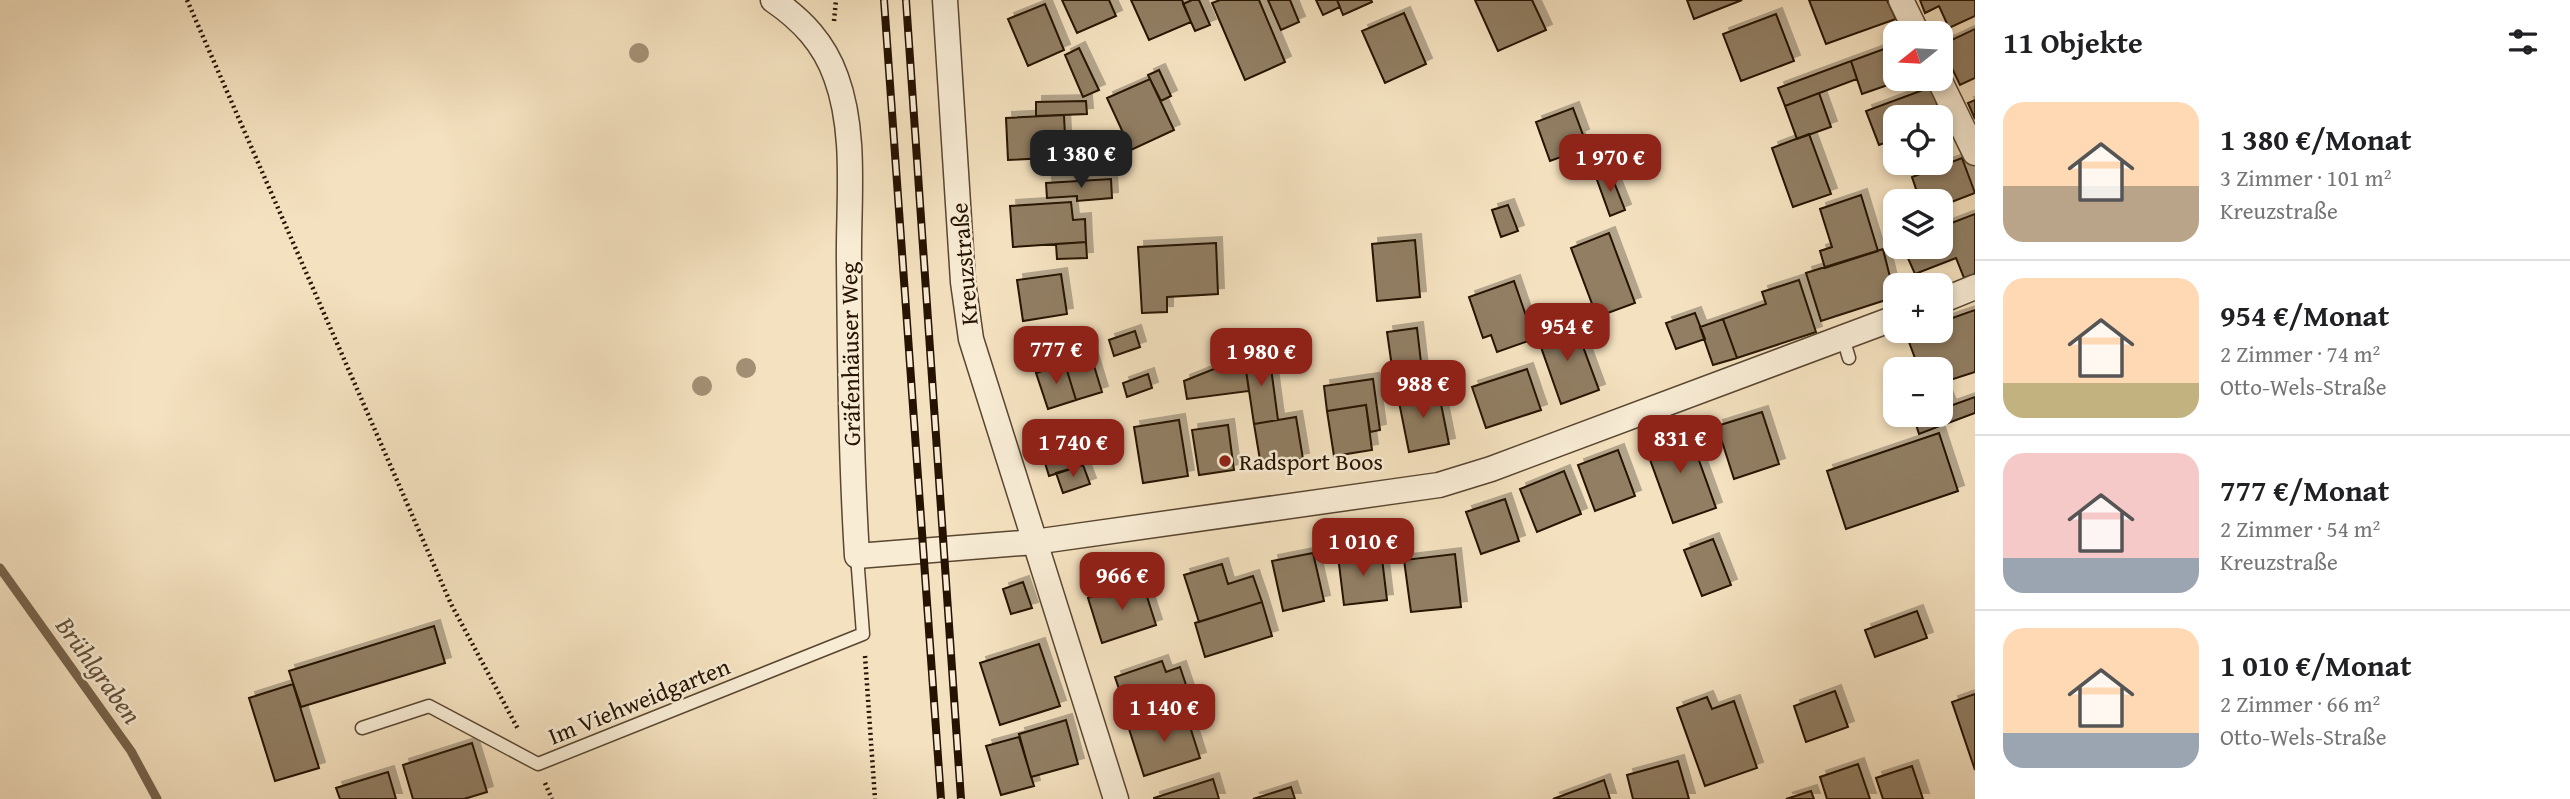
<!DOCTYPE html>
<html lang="de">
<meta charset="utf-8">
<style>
body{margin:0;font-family:"Gentium Book Plus",serif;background:#f2f2f2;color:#202124;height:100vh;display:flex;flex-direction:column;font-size:26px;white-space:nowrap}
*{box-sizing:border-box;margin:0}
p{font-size:23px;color:#757577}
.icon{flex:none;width:38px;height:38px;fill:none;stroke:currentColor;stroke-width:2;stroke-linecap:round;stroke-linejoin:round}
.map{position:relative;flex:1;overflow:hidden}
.sheet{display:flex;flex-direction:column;background:#fff;width:595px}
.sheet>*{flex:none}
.needle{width:46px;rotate:252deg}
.controls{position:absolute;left:1883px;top:21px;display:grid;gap:14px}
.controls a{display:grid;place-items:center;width:70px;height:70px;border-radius:14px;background:#fff;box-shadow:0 4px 10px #0003;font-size:35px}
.price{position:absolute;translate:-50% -60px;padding:0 16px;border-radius:14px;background:#8f2418;color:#fff;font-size:23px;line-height:46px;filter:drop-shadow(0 2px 4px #0008)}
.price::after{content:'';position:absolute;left:50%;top:42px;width:21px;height:16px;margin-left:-10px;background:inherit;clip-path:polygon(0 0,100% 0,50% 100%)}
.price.active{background:#222;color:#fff}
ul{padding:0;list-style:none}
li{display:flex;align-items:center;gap:21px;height:175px;padding:0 28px}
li+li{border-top:2px solid #e0e0e0}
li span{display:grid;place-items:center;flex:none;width:196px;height:140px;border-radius:21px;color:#555}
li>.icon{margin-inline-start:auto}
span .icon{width:84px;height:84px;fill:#fffc;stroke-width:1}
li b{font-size:30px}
h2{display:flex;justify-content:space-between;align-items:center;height:84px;padding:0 28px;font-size:30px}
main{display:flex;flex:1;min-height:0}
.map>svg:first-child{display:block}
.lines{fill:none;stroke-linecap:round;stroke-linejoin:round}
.stream{stroke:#77644c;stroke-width:9}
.building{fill:#917e64;stroke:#251201;stroke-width:2;filter:url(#shadow)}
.service-casing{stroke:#594630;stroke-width:15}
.minor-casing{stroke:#594630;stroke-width:27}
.path{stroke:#251201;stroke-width:4.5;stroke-dasharray:2 3.5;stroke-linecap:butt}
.service{stroke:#f8ecd5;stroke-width:12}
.minor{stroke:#f8ecd5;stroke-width:24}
.rail-casing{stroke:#251201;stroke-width:8}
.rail{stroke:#f8ecd5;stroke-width:5;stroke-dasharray:16;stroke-linecap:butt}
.tree{fill:#a39075}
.poi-dot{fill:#8f2418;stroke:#f8ecd5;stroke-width:2.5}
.labels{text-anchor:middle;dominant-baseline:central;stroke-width:5;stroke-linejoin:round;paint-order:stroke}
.street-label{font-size:24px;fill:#251201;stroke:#f8ecd5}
.poi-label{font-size:24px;fill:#251201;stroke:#f8ecd5;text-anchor:start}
.water-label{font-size:26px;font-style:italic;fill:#635039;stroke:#f8ecd5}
</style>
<main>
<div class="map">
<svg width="1975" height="799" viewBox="0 0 1975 799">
<defs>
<filter id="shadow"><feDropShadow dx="6" dy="-6" stdDeviation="0" flood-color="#0004"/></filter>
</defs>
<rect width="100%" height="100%" fill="#f4e1bf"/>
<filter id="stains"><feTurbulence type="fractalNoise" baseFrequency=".00286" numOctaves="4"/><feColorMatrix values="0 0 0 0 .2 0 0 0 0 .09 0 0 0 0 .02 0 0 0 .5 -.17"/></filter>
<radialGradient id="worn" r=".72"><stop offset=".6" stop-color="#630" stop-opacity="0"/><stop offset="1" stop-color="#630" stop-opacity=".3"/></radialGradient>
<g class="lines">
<path class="stream" d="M0 568 131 751 157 799"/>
</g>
<path class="building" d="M1062 0H1109L1116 16 1077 33Z
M1131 0H1182L1191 22 1149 40Z
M1192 0H1199L1210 25 1195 31 1183 4Z
M1220 0H1259L1285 62 1245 80 1212 3Z
M1268 0H1290L1299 22 1281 30Z
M1316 0H1337L1340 7 1323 15Z
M1337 0H1371L1372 2 1343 15Z
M1475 0H1532L1546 30 1498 51Z
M1687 0H1742L1694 19Z
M1809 0H1887L1896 19 1826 44Z
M1920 0H1975V16L1949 28 1939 6 1925 13Z
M1045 4 1064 50 1028 66 1008 19Z
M1404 13 1426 64 1385 83 1362 31Z
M1776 14 1794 61 1741 81 1723 34Z
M1975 29V78L1960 85 1941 45Z
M1895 45V79H1905L1862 94 1851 61Z
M1079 48 1099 90 1083 97 1065 55Z
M1851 61 1857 79 1785 106 1778 88Z
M1159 70 1171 96 1161 101 1148 75Z
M1150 79 1174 130 1131 150 1107 98Z
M1931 87 1943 121 1941 117H1895V139L1879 145 1866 111Z
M1819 93 1831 127 1797 139 1785 106Z
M1975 100V119L1968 103Z
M1086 101 1087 114 1036 116V102Z
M1573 108 1583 135 1578 137 1583 149 1550 161 1536 122Z
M1064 115 1066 157 1008 160 1006 118Z
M1809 134 1831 194 1793 207 1772 148Z
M1962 158 1975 193 1941 206V201H1920L1912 177Z
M1610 172 1625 210 1610 216 1596 177Z
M1111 179 1112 198 1077 201V196L1047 198 1046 183Z
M1861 195 1878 251 1825 268 1820 251 1832 247 1820 209Z
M1071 202 1073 220 1085 219 1086 242 1013 247 1010 206Z
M1508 205 1518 231 1501 237 1492 210Z
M1975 214V274L1964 278 1956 258 1915 274 1903 247H1941V227Z
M1609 233 1635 303 1597 317 1571 248Z
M1415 240 1420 297 1377 301 1372 244Z
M1086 242 1087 258 1057 259 1056 244Z
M1216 243 1218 294 1167 297V312L1142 313 1138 247Z
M1883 249 1895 297 1821 321 1806 273Z
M1061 274 1067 314 1023 321 1017 280Z
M1799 280 1816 332 1737 358 1723 319 1766 304 1762 292Z
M1514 281 1534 339 1497 352 1491 335 1483 338 1469 297Z
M1975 310V372L1941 383V369H1919L1906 334 1941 331V322Z
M1695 313 1705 339 1676 349 1666 323Z
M1723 319 1737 358 1713 365 1700 327Z
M1569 321 1578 345 1582 344 1599 390 1561 404 1536 333Z
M1417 328 1422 371 1393 374 1387 332Z
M1135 331 1140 347 1114 356 1109 340Z
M1269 353 1278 420 1254 424 1244 357Z
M1091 356 1102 392 1076 400 1065 364Z
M1244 357 1249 391 1187 399 1184 381Z
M1065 364 1076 400 1048 409 1036 373Z
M1527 369 1541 410 1486 428 1472 387Z
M1148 374 1152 388 1127 397 1123 383Z
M1373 379 1380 430 1370 432 1366 405 1327 411 1324 386Z
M1941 383 1950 406 1975 397V413L1919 434 1913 415H1941Z
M1438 389 1449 444 1409 452 1398 397Z
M1366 405 1372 450 1334 456 1327 411Z
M1762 412 1779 464 1734 479 1717 426Z
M1296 417 1303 459 1261 466 1254 424Z
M1179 420 1188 476 1143 483 1134 427Z
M1228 425 1234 470 1199 475 1192 430Z
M1687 427 1716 508 1673 523 1644 443Z
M1063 432 1074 468 1049 476 1038 440Z
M1939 433 1958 491 1846 529 1827 471Z
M1618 450 1635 496 1595 511 1578 465Z
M1083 465 1090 484 1063 493 1056 473Z
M1564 471 1581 514 1537 532 1520 489Z
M1505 499 1519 541 1481 554 1466 512Z
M1713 539 1731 585 1702 596 1684 550Z
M1381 550 1387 600 1344 605 1338 556Z
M1313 553 1324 601 1283 611 1272 561Z
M1455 554 1461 607 1411 612 1404 560Z
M1222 564 1228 584 1253 576 1262 602 1199 622 1184 575Z
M1142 581 1156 625 1102 643 1088 598Z
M1023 582 1032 608 1011 614 1003 589Z
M1262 602 1272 636 1205 657 1195 623Z
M1917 611 1927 638 1875 657 1865 630Z
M434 626 445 663 301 707 289 671Z
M1039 644 1060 706 1000 725 980 663Z
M1162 661 1166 672 1180 667 1191 700 1130 721 1115 677Z
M293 684 319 768 275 781 249 698Z
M1835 691 1848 727 1806 742 1794 706Z
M1975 694V770L1952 702Z
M1707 697 1712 709 1734 701 1757 768 1705 786 1677 708Z
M1185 711 1200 758 1144 776 1129 729Z
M1066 720 1078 764 1031 777 1019 734Z
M1019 737 1034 786 1001 795 986 746Z
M472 743 487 792 464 799H413L403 765Z
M1678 761 1689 799H1633L1627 775Z
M1858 764 1870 799H1827L1820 777Z
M1912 766 1923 799H1883L1876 778Z
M388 772 396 799H340L336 788Z
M1213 779 1219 799H1154V798Z
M1604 780 1610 799H1553Z
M1291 787 1295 799H1253Z
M1811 791 1814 799H1786Z"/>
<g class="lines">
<defs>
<path id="service" d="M1843 338 1849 358
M362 728 429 706 538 764 863 634 857 556"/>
<path id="minor" d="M773 0C802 20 824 43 836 77 857 134 848 203 849 263 850 361 851 458 857 556L1034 542 1439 485 1491 469 1895 318
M945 0 963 282 971 339 1116 799
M1901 0 1917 33
M1939 79 1975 153
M1941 301 1975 287"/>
</defs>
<use href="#service" class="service-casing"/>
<use href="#minor" class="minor-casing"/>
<path class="path" d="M187 0 451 604 518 729
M834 21 836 0
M865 656 875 799
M545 783 552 799"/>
<use href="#service" class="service"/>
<use href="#minor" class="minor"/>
<defs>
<path id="rail" d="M884 0 941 799
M906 0 961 799"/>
</defs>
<use href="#rail" class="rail-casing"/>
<use href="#rail" class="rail"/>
</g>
<g class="tree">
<circle cx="639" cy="53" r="10"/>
<circle cx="746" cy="368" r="10"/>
<circle cx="702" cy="386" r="10"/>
</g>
<circle class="poi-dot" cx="1225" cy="461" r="7"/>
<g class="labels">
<g class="street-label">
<text transform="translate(964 264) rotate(-95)">Kreuzstraße</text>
<text transform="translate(850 354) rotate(-91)">Gräfenhäuser Weg</text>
<text transform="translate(639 701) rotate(-22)">Im Viehweidgarten</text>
</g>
<g class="poi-label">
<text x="1239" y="461">Radsport Boos</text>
</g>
<g class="water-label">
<text transform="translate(99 670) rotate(54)">Brühlgraben</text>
</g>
</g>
<rect width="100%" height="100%" filter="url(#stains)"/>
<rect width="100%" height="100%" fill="url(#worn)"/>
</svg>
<div class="controls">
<a><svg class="needle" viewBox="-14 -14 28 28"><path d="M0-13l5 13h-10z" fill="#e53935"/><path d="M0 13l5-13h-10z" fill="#757577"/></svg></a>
<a><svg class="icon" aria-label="locate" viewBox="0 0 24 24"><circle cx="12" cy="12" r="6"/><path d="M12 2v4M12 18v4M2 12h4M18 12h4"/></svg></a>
<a><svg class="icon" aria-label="layers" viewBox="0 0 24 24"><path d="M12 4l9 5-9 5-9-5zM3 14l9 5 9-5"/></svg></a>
<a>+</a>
<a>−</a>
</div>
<b class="price active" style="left:1081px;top:190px">1 380 €</b>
<b class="price" style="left:1610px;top:194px">1 970 €</b>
<b class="price" style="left:1567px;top:363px">954 €</b>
<b class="price" style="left:1056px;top:386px">777 €</b>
<b class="price" style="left:1261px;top:388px">1 980 €</b>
<b class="price" style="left:1423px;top:420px">988 €</b>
<b class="price" style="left:1680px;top:475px">831 €</b>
<b class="price" style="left:1073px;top:479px">1 740 €</b>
<b class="price" style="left:1363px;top:578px">1 010 €</b>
<b class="price" style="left:1122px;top:612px">966 €</b>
<b class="price" style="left:1164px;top:744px">1 140 €</b>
</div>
<section class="sheet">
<h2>11 Objekte<svg class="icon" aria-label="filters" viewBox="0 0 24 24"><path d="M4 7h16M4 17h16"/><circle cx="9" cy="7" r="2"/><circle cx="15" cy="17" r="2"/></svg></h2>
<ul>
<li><span style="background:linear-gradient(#ffd9b3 60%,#b9a48a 0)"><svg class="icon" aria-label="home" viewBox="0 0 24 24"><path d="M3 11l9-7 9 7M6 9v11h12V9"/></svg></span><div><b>1 380 €/Monat</b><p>3 Zimmer · 101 m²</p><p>Kreuzstraße</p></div></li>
<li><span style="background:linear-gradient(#ffd9b3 75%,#c2b280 0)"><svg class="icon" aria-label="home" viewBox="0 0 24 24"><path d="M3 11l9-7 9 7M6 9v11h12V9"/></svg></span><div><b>954 €/Monat</b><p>2 Zimmer · 74 m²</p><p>Otto-Wels-Straße</p></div></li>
<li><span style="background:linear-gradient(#f6c9c9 75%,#9aa5b1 0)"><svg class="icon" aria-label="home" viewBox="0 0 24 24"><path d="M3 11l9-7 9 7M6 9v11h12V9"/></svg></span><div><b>777 €/Monat</b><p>2 Zimmer · 54 m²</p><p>Kreuzstraße</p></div></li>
<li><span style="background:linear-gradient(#ffd9b3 75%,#9aa5b1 0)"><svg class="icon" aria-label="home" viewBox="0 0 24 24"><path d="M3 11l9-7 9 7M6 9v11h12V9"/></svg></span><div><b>1 010 €/Monat</b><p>2 Zimmer · 66 m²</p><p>Otto-Wels-Straße</p></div></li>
</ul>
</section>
</main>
